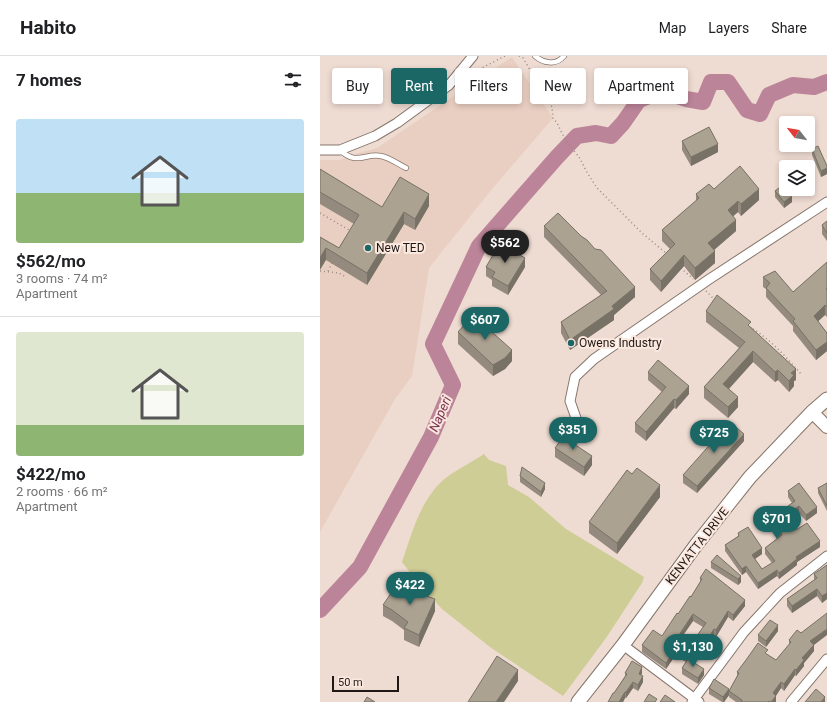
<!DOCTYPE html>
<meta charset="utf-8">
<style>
body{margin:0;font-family:Roboto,sans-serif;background:#f2f2f2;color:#202124;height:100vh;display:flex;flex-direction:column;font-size:15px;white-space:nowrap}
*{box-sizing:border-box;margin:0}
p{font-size:13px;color:#757577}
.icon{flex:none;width:22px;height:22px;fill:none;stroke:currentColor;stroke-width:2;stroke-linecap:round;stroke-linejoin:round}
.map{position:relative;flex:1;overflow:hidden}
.details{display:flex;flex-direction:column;background:#fff;width:320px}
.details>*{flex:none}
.banner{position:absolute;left:12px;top:12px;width:380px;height:36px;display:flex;gap:8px}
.needle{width:26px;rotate:301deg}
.controls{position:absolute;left:459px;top:60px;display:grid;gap:8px}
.controls a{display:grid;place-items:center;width:36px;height:36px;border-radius:4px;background:#fff;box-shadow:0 2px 6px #0003;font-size:20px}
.scale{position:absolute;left:12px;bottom:10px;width:67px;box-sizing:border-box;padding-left:4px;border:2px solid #1f1815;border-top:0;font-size:11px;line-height:14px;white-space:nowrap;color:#1f1815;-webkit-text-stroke:3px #fbe8de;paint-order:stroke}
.price{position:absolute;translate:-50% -34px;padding:0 9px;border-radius:14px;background:#1b6765;color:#fff;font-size:13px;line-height:26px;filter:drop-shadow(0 1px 2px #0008)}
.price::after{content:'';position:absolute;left:50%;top:24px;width:12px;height:9px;margin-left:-6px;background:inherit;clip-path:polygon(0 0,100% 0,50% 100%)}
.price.current{background:#222;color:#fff}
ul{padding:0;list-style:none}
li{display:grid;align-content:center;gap:8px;height:212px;padding:0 16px}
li+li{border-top:1px solid #e0e0e0}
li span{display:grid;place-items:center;height:124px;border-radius:4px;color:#555}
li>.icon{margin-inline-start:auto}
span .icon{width:72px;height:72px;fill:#fffc;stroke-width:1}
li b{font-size:17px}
h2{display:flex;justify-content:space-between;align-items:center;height:48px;padding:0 16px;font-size:17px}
.chip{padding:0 14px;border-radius:4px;background:#fff;box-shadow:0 2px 6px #0003;font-size:14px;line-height:36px}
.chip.current{background:#1b6765;color:#fff}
header{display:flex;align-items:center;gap:24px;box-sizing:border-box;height:56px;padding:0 20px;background:#fff;border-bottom:1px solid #e0e0e0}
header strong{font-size:19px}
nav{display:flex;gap:22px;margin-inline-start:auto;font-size:14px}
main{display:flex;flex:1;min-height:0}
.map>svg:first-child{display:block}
.built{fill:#e9cfc1}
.green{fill:#cecd96}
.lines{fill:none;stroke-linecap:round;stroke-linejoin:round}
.river{stroke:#bc8499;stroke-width:16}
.service-casing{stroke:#85756b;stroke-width:6}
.minor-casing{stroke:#85756b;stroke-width:11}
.tertiary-casing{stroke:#85756b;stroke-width:14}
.secondary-casing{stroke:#85756b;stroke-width:15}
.path{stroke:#998b84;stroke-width:1.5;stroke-dasharray:1 3;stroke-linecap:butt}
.service{stroke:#fff;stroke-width:4.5}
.minor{stroke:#fff;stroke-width:9}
.tertiary{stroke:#fff;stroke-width:12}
.secondary{stroke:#fff;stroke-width:13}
.wall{fill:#948b7e;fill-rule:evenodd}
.shaded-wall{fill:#787166}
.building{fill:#aca292;stroke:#787166;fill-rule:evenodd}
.poi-dot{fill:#1b6765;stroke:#fbe8de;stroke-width:1.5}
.labels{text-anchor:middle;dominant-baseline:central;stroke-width:4;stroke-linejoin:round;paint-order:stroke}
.poi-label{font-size:12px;fill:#1f1815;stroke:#fbe8de;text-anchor:start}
.street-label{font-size:12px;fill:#1f1815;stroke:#fbe8de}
.water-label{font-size:13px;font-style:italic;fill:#793351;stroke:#fbe8de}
</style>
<header>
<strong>Habito</strong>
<nav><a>Map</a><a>Layers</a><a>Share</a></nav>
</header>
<main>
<section class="details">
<h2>7 homes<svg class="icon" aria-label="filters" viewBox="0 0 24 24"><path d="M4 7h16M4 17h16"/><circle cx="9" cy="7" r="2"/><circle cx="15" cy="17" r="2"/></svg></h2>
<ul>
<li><span style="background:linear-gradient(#bfe0f5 60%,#8fb573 0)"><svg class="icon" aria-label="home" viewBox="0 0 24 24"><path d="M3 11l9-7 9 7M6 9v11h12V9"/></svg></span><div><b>$562/mo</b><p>3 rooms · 74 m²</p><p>Apartment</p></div></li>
<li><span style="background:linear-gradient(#dfe7d0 75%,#8fb573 0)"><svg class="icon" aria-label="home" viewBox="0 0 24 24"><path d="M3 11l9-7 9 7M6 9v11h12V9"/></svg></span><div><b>$422/mo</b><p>2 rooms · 66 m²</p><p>Apartment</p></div></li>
</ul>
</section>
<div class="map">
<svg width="507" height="646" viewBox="0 0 507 646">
<rect width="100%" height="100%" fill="#eedbd1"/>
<path class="built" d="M192 1 233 62 172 133 109 212 92 320 75 343 0 476V104H19L32 99 57 92Z"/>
<path class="green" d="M164 398 169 404 186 410 188 429 209 441 246 473 294 502 324 521 322 527 286 582 243 640 170 591 122 553 98 527 82 506C92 477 101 441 127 421 138 413 152 406 164 398Z"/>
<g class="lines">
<path class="river" d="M0 554 40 511 111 381 133 329 113 288 159 190 237 101 257 80 276 77 291 80 303 67 319 44 341 35 366 43 383 46 391 26H408L427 54 440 58 449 39 473 29 494 31 507 26"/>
<defs>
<path id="service" d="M215 0C223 7 236 10 244 0
M20 94C37 110 44 97 61 100 70 102 78 108 86 112"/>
<path id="minor" d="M0 94H20L55 80 77 67 129 29 153 0
M256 362 250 345 255 321 274 303 388 224 507 146
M303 589 379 646
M372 646 424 576 460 537 507 500
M471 646 507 603"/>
<path id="tertiary" d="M492 356 507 371"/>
<path id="secondary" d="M258 646 303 589 376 489 430 421 492 356 507 343"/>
</defs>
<use href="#service" class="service-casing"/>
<use href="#minor" class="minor-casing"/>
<use href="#tertiary" class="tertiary-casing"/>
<use href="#secondary" class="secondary-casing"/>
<path class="path" d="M199 0 203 2 232 51 233 62 237 67 246 85 259 101 268 118 277 132 322 177 347 198
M152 17 185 0
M0 157 31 175
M361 212 373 223
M0 215 19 217 26 221
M8 215 12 207
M386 235 395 244
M433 273C451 284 467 302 481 318"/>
<use href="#service" class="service"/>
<use href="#minor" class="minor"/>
<use href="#tertiary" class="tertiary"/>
<use href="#secondary" class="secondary"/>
</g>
<path class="wall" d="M362 85 398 96 371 110 362 94Z
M492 93 507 110V118L501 121 492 99Z
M0 113 62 151 109 150 95 174 84 168 47 229 6 204 0 181 19 192 34 168 0 148Z
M394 133 439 144 421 160 418 156 413 160 416 175 394 194 395 207 375 224 364 210 341 236 330 224V213L350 193 342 185V174L376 145V138Z
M455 135 472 146 464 152 455 141Z
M507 165V185L502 178V169Z
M224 170 315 241 294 259V264L250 294 241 277V266L281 239 224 181Z
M507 206V261L505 259 498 265 507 277V295L496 304 473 275V270L446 241V233L443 231V221L473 236Z
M166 211H205L188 239 172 230V224L166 220Z
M386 255 431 271 476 324 474 325V330L469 336 458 324 455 326 433 306 409 333 418 351 408 362 384 342V331L419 292 386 266Z
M138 276 192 305 185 313 173 320 138 288Z
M328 316 369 338 356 353 354 352 326 385 315 376V367L342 336 328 324Z
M424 385 377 437 363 427V419Z
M254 388 272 409 264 420 235 401V392Z
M312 418 340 441 297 498 269 477V466Z
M200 420 225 433 221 441 200 426Z
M507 427V455L498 437V432Z
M468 435 497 457 486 465 479 457 468 464 476 474 500 491 477 506V509L459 523 457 520 438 533 426 516 422 519 405 495V489L418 480V477L442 498 435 503 442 513 452 507 445 498V492L459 481 450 469V463L472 447 468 441Z
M391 506 421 520V526L418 529 391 512Z
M507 509V543L502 547 497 540 472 557 467 550V543L494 524V518Z
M380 522 425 550 413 565 408 561 396 581 394 580 384 595 380 593 372 606 384 619 378 628 362 618V612L366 606 355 600 346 613 322 596V589L342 580 371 541 380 526ZM373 565 383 571 372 587 362 581Z
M63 549 115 555 99 591 84 584V574L72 565 63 560Z
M458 575 446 591 438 585V579Z
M469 584 494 589V595L484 607V610L476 620 475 619 464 635 461 632 456 640V646H416L409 641V639L404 646H402L389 638V632L409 635 417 620V616L426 604 448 599 456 604 469 589Z
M305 617H322L321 619 323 626 318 635 313 632 306 642H305L303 646H288L294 637 305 620Z"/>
<path class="shaded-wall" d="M398 88V96L371 110V101Z
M507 112V118L501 121V115Z
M439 133V144L421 160V148Z
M109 138V150L95 174V163Z
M472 140V146L464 152V146Z
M418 145V156L408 165V154Z
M84 156V168L47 229V217Z
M416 164V175L388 199V187Z
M6 192V204L0 214V202Z
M395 195V207L375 224V212Z
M364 199V210L341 236V225Z
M205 202V211L188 239V230Z
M315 231V241L294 259V264L250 294V284L292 250Z
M505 249V259L494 269V260Z
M507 286V295L496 304V294Z
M192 294V305L185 313 173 320V309Z
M433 295V306L403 339V328Z
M476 313V324L474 325V330L469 336V325L471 317Z
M458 314V324L455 326V316Z
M369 330V338L356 353V344Z
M418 341V351L408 362V351Z
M354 343V352L326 385V376Z
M424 378V385L377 437V430Z
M272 400V409L264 420V411Z
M225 427V433L221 441V436Z
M340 429V441L297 498V487Z
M479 450V457L465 467V460Z
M497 451V457L486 465V459Z
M500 485V491L477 506V509L459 523V517L476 501Z
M442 492V498L432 505V499Z
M426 510V516L422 519V513Z
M457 514V520L438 533V527Z
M421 520V526L418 529V523Z
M497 533V540L472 557V550Z
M507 536V543L502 547V540Z
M115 543V555L99 591V579Z
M425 544V550L413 565V559Z
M408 555V561L396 581V574Z
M373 558V565L359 585V579Z
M458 569V575L446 591V585Z
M394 573V580L384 595V589Z
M507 573V579L494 589V595L484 607V610L476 620V614L490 585Z
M380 587V593L370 609V603Z
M355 594V600L346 613V607Z
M322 611V617L319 624V618Z
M384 613V619L378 628V622Z
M475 613V619L464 635V628Z
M198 614V625L184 646H176Z
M323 620V626L318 635V629Z
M313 626V632L306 642V636Z
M461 626V632L453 644V637Z
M409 633V639L404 646H403V641Z
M305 636V642L303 646H299Z
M456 640V646H451Z
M505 641V646H501Z"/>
<path class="building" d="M389 71 398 88 371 101 362 85Z
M498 90 507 110V112L501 115 492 93Z
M420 110 439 133 421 148 418 145 408 154 416 164 388 187 395 195 375 212 364 199 341 225 330 213 355 188 342 174 379 142 376 138 389 128 394 133Z
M0 113 62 151 80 121 109 138 95 163 84 156 47 217 6 192 0 202V181L19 192 39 159 0 136Z
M464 128 466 131V133H467L472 140 464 146 455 135Z
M238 157 261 180 267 184 275 193 281 194 315 231 292 250 294 253 250 284 241 266 287 235 224 170Z
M507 165V177L502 169Z
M180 187 205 202 188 230 172 221 175 216 166 211Z
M507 206V232L506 233H507V251L505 249 494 260 507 277V286L496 294 473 265 475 263 446 232 450 227 443 221 455 215 473 236Z
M397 239 431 266 428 269 476 313 471 317 474 319 469 325 458 314 455 316 433 295 403 328 418 341 408 351 384 331 425 286 386 255Z
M153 259 192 294 185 302 173 309 138 276Z
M338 304 369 330 356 344 354 343 326 376 315 367 346 331 328 316Z
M410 366 424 378 377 430 363 419Z
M245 378 254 383 251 386 272 400 264 411 235 392Z
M202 411 225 427 221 436 200 420Z
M317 412 340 429 297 487 269 466 307 414 312 418Z
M479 427 497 451 486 459 479 450 465 460 476 474 487 467 500 485 476 501 477 503 459 517 457 514 438 527 426 510 422 513 405 489 419 480 418 477 428 471 442 492 432 499 442 513 455 505 445 492 462 479 450 463 475 445 468 435Z
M507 427V450L498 432Z
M397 499 421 520 418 523 391 506Z
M507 509V537L502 540 497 533 472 550 467 543 497 522 494 518Z
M386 513 425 544 413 559 408 555 396 574 394 573 384 589 380 587 370 603 355 594 346 607 322 589 333 574 342 580 357 557 358 558 370 540 371 541 382 523 380 522ZM373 558 386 567 372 587 359 579Z
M80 524 101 538 115 543 99 579 84 572 88 566 72 554 63 549Z
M507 557V573L490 585 494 589 482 602 484 604 476 614 475 613 464 628 461 626 453 637 456 640 451 646 449 645 448 646H421L422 644 409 635 419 617 417 616 426 604 438 587 448 594 445 597 456 604 471 586 469 584 477 574 481 577Z
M450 564 458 569 446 585 438 579Z
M177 600 198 614 176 646H148Z
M368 603 384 613 378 622 362 612Z
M312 605 322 611 319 618 323 620 318 629 313 626 306 636H305L299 646H288L293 637H294L307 618 305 617Z
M394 623 409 633 403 641 389 632Z
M496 633 505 641 501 646H485Z
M329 638 337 643 335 646H324Z
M345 639 355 646H340Z
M47 641 55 646H44Z"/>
<g class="poi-dot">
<circle cx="48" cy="192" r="4"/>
<circle cx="251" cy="287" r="4"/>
</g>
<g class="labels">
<g class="poi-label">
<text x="56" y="192">New TED</text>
<text x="259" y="287">Owens Industry</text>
</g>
<g class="street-label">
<text transform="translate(377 490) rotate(-52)">KENYATTA DRIVE</text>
</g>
<g class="water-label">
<text transform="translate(120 358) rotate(-67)">Naperi</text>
</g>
</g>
</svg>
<div class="controls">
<a><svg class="needle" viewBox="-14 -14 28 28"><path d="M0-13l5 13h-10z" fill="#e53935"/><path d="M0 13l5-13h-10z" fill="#757577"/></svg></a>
<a><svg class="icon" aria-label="layers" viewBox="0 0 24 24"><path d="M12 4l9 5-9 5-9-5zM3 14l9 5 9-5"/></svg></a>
</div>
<div class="scale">50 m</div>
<b class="price current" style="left:185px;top:208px">$562</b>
<b class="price" style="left:165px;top:285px">$607</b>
<b class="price" style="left:253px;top:395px">$351</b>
<b class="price" style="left:394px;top:398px">$725</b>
<b class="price" style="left:457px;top:484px">$701</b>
<b class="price" style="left:90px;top:550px">$422</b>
<b class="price" style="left:373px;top:612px">$1,130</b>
<div class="banner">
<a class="chip">Buy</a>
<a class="chip current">Rent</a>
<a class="chip">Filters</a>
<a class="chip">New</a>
<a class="chip">Apartment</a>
</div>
</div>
</main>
